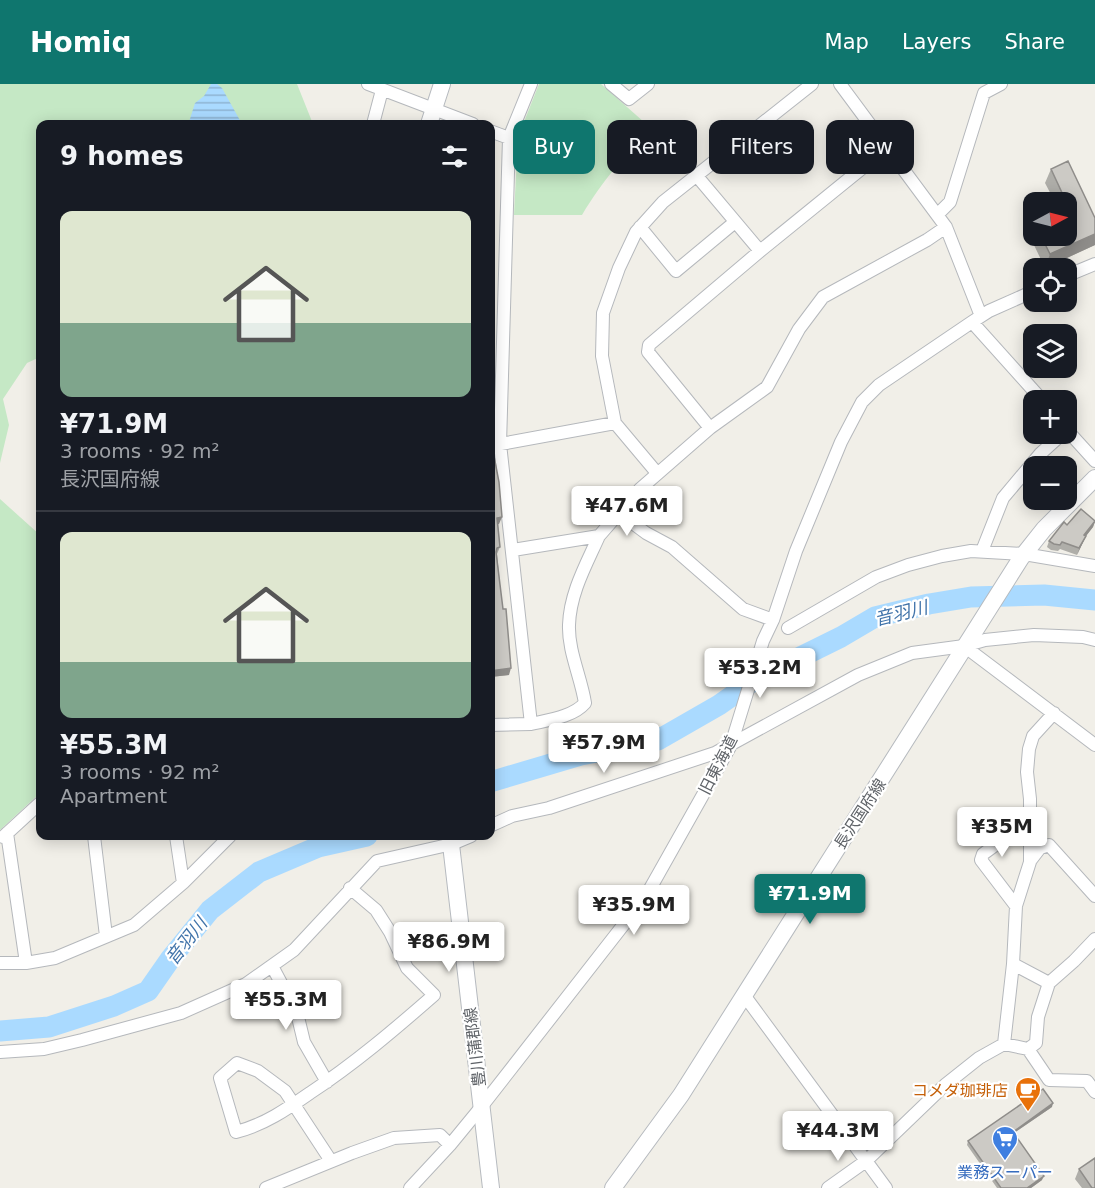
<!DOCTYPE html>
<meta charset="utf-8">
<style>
body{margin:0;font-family:"DejaVu Sans","Noto Sans JP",sans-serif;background:#20242c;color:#f1f3f6;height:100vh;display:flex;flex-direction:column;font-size:22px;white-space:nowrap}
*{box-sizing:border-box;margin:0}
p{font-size:20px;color:#9ea1a6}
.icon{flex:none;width:33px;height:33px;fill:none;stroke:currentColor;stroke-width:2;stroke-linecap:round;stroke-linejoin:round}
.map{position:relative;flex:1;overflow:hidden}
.details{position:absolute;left:36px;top:36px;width:459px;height:720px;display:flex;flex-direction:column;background:#171b24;border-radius:12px;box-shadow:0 3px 15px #0003}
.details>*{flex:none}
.top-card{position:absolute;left:513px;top:36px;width:492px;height:54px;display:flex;gap:12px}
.needle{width:39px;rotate:83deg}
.fabs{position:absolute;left:1023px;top:108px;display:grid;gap:12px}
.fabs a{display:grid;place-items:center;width:54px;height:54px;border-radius:12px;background:#171b24;box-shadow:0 3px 15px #0003;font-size:30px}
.price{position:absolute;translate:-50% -51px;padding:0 14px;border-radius:6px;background:#fff;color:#222;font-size:20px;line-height:39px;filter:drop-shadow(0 2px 3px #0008)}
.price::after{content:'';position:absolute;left:50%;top:36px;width:18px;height:14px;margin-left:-9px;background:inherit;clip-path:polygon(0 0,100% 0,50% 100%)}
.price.selected{background:#0f766e;color:#fff}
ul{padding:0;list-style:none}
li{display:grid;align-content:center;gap:12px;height:318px;padding:0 24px}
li+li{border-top:2px solid #363941}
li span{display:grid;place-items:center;height:186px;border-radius:12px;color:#555}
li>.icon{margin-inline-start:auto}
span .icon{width:108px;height:108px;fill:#fffc;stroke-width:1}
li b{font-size:26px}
h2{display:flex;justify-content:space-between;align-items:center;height:72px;padding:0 24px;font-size:26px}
.chip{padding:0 21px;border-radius:12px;background:#171b24;box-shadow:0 3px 15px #0003;font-size:21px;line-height:54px}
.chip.selected{background:#0f766e;color:#fff}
header{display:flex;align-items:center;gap:36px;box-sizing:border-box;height:84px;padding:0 30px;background:#0f766e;color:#fff}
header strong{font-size:28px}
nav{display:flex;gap:33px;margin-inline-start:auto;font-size:21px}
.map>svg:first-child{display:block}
.park{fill:#c5e8c5}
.water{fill:url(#water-rules)}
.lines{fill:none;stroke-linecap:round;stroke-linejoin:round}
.river{stroke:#aadaff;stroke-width:21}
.minor-casing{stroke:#b5b8bc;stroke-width:14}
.secondary-casing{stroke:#b6babf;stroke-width:18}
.minor{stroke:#fff;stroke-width:12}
.secondary{stroke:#fff;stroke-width:16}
.wall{fill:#afaea9}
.shaded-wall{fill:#8f8d8a}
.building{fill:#cccac5;stroke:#8f8d8a;stroke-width:1.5}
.labels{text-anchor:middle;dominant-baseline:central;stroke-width:4.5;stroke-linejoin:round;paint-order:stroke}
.street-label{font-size:16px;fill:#5f6368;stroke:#fff}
.food-label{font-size:16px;fill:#c56008;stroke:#fff;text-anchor:end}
.shop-label{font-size:16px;fill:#366cbe;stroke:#fff}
.water-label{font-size:18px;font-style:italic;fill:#4174aa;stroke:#fff}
</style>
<header>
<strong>Homiq</strong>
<nav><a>Map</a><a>Layers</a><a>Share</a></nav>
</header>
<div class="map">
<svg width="1095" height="1104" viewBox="0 0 1095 1104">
<defs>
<pattern id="water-rules" width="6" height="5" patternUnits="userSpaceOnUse" patternTransform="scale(1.5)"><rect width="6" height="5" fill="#aadaff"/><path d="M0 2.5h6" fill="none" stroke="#8eb4d2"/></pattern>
</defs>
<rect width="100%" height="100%" fill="#f1efe8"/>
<path class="park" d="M0 0H297L313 40H40V273L27 279 3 315 9 341 0 379Z
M539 0H601L653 46C623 73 603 96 582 131H514L518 53Z
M0 415 40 451V709L0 746Z"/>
<path class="water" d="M211 0H217L222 4 242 40H185L189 38 195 19 204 12Z"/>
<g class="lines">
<path class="river" d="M490 698 581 671 658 656 719 621 756 595 841 553 875 533 929 520 971 513 1044 511 1095 516
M0 947 49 943 114 922 148 907 171 874 210 826 259 788 318 763 367 752"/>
<defs>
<path id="minor" d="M368 0 473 40
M611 0 629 15 648 0
M840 0 946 143 981 232
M373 40 382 6
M490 47 509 54
M887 64 760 167 649 261 648 268 710 344 767 303 799 245 823 213 927 156 946 143
M696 91 760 167
M937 131 950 118 984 9 1001 0
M640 143 676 187 735 138
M1066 192 1095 180
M972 238 1042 316
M710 344 640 405 619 429 646 449 672 463 743 525 773 536
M1066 345 1095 377
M490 362 615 339
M657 389 615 339 602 272 603 229 619 184 636 148 663 118 812 0
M513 466 599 452 619 429
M982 467 1003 414 1040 370 1062 350
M788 544 876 493 908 481 942 472 971 467 1024 470 1095 482
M964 562 1095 661
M531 640C548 636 573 633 585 619 581 593 568 567 569 541 570 509 586 481 599 452
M490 641 531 640 500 360 509 54 531 0
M1031 740 1021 742 983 770 981 776 1016 822 1030 778V715L1027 688 1029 665 1033 652 1054 629
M490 742 512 732 549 724 715 669 858 591 912 569 964 562 985 556 1034 551 1083 553 1095 556
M7 749 26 879
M94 752 106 852
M176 752 183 799
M3 753 40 719
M1030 777 1040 764 1049 761 1095 812
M1016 822 1013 880 1049 899
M0 879H26L55 874 134 841 183 799 230 752
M272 882 297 929 304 958 327 998
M744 911 886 1104
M1004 960 1013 880
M1028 965 1049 996 1087 997 1095 1008
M0 968 44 965 82 956 181 929 246 900 294 866 377 777 452 760 471 752
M331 1077 285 1007 258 987 237 979 220 994 236 1048C264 1041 287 1025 310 1009 354 980 394 946 434 911L407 884 390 848 376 826 350 804
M266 1104 352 1069 394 1054 440 1051 450 1061
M410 1104 450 1061 482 1022 646 812 731 661 763 557 773 536 796 467 841 358 862 318 879 301 972 238 989 227 1034 207
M828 1104 866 1077 945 1001 979 974 1004 960 1028 965 1036 959 1038 933 1049 899 1074 877 1095 855"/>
<path id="secondary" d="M429 40 442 0
M450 752 491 1104
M613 1104 681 1011 1021 474 1044 445 1095 394"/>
</defs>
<use href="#minor" class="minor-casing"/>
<use href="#secondary" class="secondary-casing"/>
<use href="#minor" class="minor"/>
<use href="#secondary" class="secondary"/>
</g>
<path class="wall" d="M1051 85 1095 134V161L1045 184 1034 161 1037 152H1066V118H1055L1045 99Z
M490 367 499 440H498L500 463 497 470 509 591 491 593 494 625 492 632H490Z
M1095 438 1093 443 1086 452 1077 471 1060 465 1058 467 1051 466 1047 463 1049 457 1067 441Z
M1052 1023 1014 1049 1042 1096 1031 1104H997L967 1061 968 1057Z
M1079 1085 1095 1104H1082L1075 1095Z"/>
<path class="shaded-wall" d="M1095 150V161L1045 184 1050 170Z
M502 433 499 440 495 441 497 434Z
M1095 437 1093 443 1086 452 1077 471 1084 451Z
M511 584 509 591 490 593V587Z
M490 625H494L492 632H490Z
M1053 1019 1052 1023 1011 1051 1013 1048Z
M1044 1092 1042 1096 1031 1104H1027Z"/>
<path class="building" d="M1068 77 1095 134V150L1050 170 1041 152H1066V143L1069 142 1071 128 1051 85Z
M490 367H493L499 398 502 433 497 434 500 463 497 464 496 468 503 525H506L511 584 490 587V560H493L490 539Z
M1081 425 1095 437 1084 451 1086 452 1079 464 1062 458 1060 461 1054 460 1049 457 1064 438 1067 441Z
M490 587 494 625H490Z
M1043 1005 1053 1019 1013 1048 1044 1092 1027 1104H1001L968 1057Z
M1095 1074V1104H1092L1079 1085Z"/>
<defs>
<symbol id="cafe-pin" viewBox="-11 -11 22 30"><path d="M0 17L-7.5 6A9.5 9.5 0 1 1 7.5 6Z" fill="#e8710a" stroke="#fff"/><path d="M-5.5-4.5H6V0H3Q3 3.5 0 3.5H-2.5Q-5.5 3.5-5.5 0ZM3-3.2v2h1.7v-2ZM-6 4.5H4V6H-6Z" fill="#fff"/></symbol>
<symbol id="supermarket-pin" viewBox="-11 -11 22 30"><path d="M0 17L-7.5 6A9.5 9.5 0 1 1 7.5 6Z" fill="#3f7fe0" stroke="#fff"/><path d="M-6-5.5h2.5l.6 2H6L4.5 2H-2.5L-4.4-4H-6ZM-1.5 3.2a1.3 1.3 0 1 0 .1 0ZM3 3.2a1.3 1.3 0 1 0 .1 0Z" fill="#fff"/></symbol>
</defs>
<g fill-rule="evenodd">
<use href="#cafe-pin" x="1013" y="991" width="30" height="40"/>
<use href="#supermarket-pin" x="990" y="1040" width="30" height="40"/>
</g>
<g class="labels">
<g class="street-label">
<text transform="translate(718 681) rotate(-63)">旧東海道</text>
<text transform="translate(860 730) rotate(-57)">長沢国府線</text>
<text transform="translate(475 963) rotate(-97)">豊川蒲郡線</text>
</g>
<g class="food-label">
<text x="1008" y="1006">コメダ珈琲店</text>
</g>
<g class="shop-label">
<text x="1005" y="1088">業務スーパー</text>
</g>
<g class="water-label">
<text transform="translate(901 529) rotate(-14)">音羽川</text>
<text transform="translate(186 857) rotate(-52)">音羽川</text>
</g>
</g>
</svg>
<div class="fabs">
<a><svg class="needle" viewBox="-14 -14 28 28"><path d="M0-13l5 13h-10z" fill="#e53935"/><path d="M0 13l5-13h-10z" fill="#9ea1a6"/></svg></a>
<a><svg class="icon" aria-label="locate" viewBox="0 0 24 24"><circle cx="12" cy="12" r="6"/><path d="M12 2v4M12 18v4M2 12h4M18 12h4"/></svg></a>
<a><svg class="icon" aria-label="layers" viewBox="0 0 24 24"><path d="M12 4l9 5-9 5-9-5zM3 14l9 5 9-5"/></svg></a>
<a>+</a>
<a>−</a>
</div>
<b class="price" style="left:627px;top:453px">¥47.6M</b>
<b class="price" style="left:760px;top:615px">¥53.2M</b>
<b class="price" style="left:604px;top:690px">¥57.9M</b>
<b class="price" style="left:1002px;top:774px">¥35M</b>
<b class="price selected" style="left:810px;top:841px">¥71.9M</b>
<b class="price" style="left:634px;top:852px">¥35.9M</b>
<b class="price" style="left:449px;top:889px">¥86.9M</b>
<b class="price" style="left:286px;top:947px">¥55.3M</b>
<b class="price" style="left:838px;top:1078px">¥44.3M</b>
<div class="top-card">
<a class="chip selected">Buy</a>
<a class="chip">Rent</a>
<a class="chip">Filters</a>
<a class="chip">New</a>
</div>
<section class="details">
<h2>9 homes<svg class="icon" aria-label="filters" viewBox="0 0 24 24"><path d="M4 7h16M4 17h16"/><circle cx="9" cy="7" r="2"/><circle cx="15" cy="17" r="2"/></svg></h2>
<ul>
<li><span style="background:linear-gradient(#dfe7d0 60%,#7fa58c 0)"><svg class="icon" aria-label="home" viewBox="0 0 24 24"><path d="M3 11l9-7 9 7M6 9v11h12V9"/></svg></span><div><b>¥71.9M</b><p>3 rooms · 92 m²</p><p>長沢国府線</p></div></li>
<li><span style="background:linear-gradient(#dfe7d0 70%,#7fa58c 0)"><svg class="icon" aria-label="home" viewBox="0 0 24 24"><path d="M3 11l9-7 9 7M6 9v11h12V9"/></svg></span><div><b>¥55.3M</b><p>3 rooms · 92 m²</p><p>Apartment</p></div></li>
</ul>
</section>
</div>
